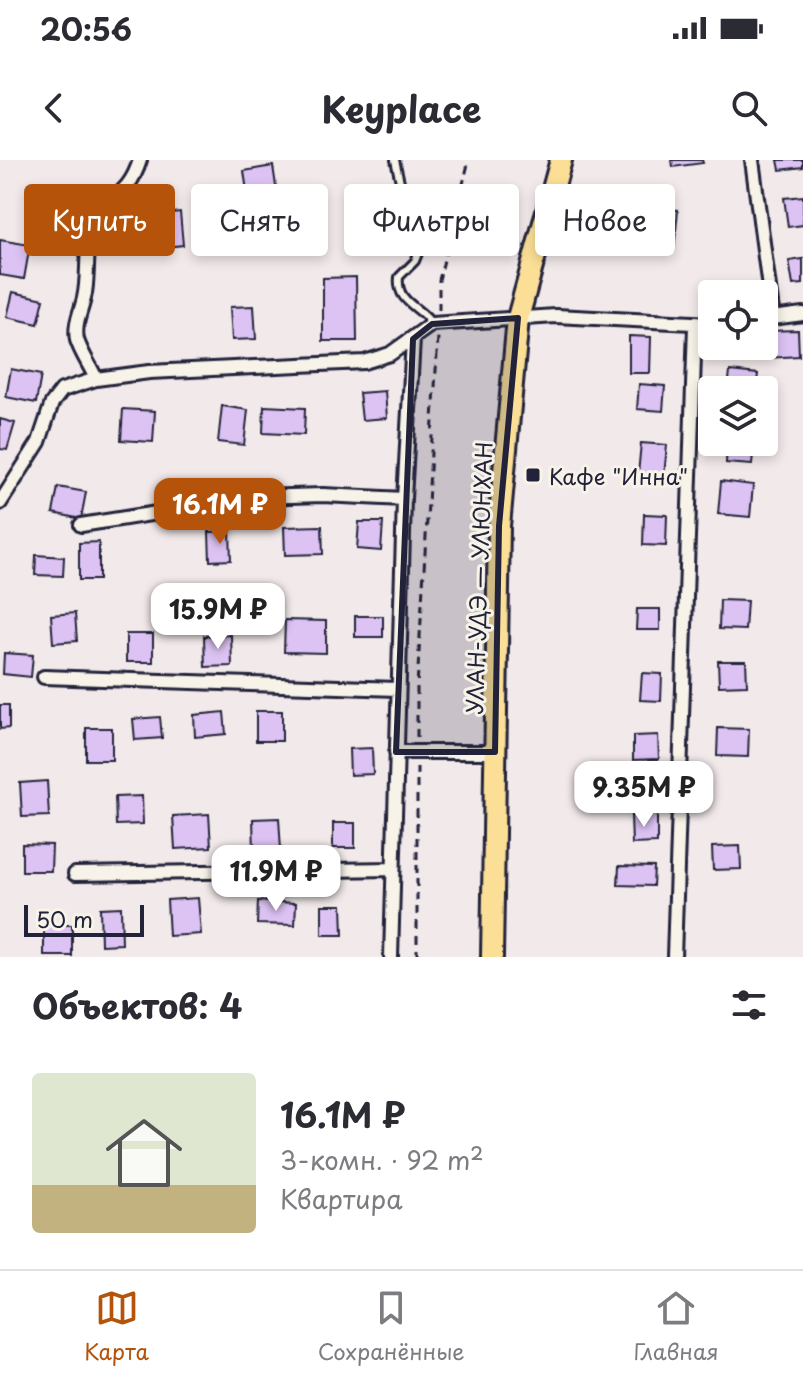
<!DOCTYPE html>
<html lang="ru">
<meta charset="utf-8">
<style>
body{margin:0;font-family:"Playpen Sans",sans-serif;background:#f2f2f3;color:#2b2b33;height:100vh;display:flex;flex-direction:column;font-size:30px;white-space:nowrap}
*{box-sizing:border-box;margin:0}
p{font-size:26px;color:#7c7c81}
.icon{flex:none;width:44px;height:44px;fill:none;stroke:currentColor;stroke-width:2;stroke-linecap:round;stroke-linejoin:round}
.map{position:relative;height:797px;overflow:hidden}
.drawer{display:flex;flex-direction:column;background:#fff;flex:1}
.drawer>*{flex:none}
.guide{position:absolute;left:24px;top:24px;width:756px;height:72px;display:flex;gap:16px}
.fabs{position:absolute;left:698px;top:120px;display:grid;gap:16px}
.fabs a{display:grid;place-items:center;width:80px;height:80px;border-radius:8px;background:#fff;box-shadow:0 4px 12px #0003;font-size:40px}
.scale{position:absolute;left:24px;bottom:20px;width:120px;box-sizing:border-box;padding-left:8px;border:4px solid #22223b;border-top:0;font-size:22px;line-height:28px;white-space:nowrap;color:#22223b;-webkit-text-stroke:6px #f7f3e8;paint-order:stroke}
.price{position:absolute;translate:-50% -68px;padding:0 18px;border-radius:16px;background:#fff;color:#222;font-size:26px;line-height:52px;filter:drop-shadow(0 2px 4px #0008)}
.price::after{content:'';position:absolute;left:50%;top:48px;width:24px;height:18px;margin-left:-12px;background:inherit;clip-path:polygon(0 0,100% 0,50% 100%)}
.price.on{background:#b45309;color:#fff}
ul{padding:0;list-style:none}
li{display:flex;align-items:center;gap:24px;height:200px;padding:0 32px}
li span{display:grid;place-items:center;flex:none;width:224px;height:160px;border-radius:8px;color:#555}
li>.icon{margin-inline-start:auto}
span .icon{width:96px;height:96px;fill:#fffc;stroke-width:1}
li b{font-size:34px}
h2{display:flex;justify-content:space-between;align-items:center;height:96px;padding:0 32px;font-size:34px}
.pill{padding:0 28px;border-radius:8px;background:#fff;box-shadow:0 4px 12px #0003;font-size:28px;line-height:72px}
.pill.on{background:#b45309;color:#fff}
.status{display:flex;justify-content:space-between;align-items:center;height:56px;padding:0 40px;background:#fff;direction:ltr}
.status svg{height:22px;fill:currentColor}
header{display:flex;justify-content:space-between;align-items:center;height:104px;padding:0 32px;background:#fff;font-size:36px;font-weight:700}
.dock{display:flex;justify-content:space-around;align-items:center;height:112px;border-top:2px solid #e1e1e2;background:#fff;font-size:22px;color:#7c7c81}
.dock a{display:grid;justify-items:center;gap:4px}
.dock .on{color:#b45309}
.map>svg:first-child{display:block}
.building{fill:#ddc3f3;stroke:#22223b;stroke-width:2}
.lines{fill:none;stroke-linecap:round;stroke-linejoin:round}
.lane-casing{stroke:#22223b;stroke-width:12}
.street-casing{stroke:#22223b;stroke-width:18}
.primary-casing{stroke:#22223b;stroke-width:26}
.path{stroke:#22223b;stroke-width:3;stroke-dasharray:8 6;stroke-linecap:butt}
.lane{stroke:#f7f3e8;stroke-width:6}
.street{stroke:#f7f3e8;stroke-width:12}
.primary{stroke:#fbdf96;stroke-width:20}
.marked{fill:#22223b;fill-opacity:0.2;stroke:#22223b;stroke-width:6;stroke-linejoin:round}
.poi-dot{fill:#22223b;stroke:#f7f3e8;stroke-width:3}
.labels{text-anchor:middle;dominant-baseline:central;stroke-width:6;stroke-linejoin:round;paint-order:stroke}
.poi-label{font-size:22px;fill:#22223b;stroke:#f7f3e8;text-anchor:start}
.street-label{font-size:22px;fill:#22223b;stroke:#f7f3e8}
</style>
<div class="status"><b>20:56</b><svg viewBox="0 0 49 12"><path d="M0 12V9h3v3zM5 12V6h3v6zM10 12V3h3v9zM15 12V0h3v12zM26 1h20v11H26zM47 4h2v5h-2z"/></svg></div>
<header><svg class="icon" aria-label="back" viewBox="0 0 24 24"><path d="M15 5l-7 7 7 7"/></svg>Keyplace<svg class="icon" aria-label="search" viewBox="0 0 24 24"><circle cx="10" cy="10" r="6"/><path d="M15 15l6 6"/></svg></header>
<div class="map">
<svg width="803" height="797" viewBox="0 0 803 797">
<rect width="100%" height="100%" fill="#f2e9ea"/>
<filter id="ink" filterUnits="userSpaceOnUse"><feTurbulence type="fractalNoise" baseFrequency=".0125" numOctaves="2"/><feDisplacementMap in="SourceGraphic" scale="16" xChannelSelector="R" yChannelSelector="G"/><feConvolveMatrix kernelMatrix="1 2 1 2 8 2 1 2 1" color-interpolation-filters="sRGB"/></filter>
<g filter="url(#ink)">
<path class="building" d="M672 0H702L703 3 673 7Z
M778 0H803V7L780 10Z
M273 6 277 33 248 38 244 11Z
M803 36V65L788 67 784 38Z
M50 40 78 41 77 63 50 62Z
M654 48 678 50 674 91 650 89Z
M180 52 183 85 148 89 145 56Z
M0 80 30 85 24 119 0 115Z
M803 99V124L793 125 789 101Z
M356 117 357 181H323V118Z
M748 123 749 134H721L720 126Z
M13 132 44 139 38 164 7 157Z
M254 146 256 179 232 180 230 147Z
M798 170 799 196 767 198 766 171Z
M629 176 651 177 650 213H629Z
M11 209 41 215 36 243 6 237Z
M730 211 758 214 756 230H728Z
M639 224 665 226 663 251 637 249Z
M385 231 387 258 362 260 359 233Z
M222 246 248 250 244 285 218 282Z
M264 246 305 248 304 275 263 273Z
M123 249 155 251 153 282 121 280Z
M0 259 15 263 7 290 0 289Z
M727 282H754L752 305 726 303Z
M641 283 667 285 664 316 638 314Z
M721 321 753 325 750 357 718 354Z
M58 327 86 332 81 359 53 353Z
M644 354 667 355 666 386 643 385Z
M359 362H383L381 391 357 389Z
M322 366 323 394 285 395 284 367Z
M230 371 231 400 210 401 209 372Z
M99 382V420H79V383Z
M36 395 64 397 63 416 35 415Z
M720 440 747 441 745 470 719 469Z
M637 449H660V470H636Z
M75 453 77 481 53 483 51 455Z
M355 456H383V477H355Z
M285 460 326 461V493L284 492Z
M126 474H153V502H126Z
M231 475 232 506 205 507 204 476Z
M4 493 33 495 31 517 3 514Z
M718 501H746L747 525 719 526Z
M642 513 662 514 661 541 640 540Z
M0 545H9V568L0 569Z
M256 551H282V581H256Z
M224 552 226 574 195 577 194 555Z
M160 557 162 578 135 580 133 559Z
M86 568H112V600H86Z
M718 568 749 569 748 597 717 596Z
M658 575 659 599 633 600V576Z
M372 588 373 614 350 615 349 589Z
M47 621 49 656 22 657 20 623Z
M142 636 143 664 116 665 115 637Z
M209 654 211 687 175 689 173 656Z
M657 654V683L632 684 631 655Z
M279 658 281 690 254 691 253 659Z
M333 663H355V688H333Z
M22 684 52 685 51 711H22Z
M740 686 741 709 713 710 712 687Z
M619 706 654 707 653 726 618 725Z
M198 738 201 774 169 776 167 740Z
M258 741 296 743 295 765 257 764Z
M322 745H342L343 775H322Z
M121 747 122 784 101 785 100 748Z
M44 765H72V796H44Z"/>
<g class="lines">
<defs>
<path id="lane" d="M395 0 404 39 421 86 415 101 399 117C396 143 420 146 432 164"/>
<path id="street" d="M752 0 773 158
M764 159 803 154
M96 219 149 212 364 202 390 194 432 164 556 156 712 164
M0 343 39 282 52 243 62 230 96 219C91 207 81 193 77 180 74 164 81 152 84 138 90 114 83 79 96 58 111 33 128 38 140 0
M81 365 258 337 323 335 404 339
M44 517 397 529
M396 592H495
M75 714 393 709
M391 797 404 339 413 179
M674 797 695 166"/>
<path id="primary" d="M492 797 499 366 518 158 561 0"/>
</defs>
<use href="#lane" class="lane-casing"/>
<use href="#street" class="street-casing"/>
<use href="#primary" class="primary-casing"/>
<path class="path" d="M439 150V120L469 0
M417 577V526L438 177
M417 797V605"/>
<use href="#lane" class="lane"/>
<use href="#street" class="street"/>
<use href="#primary" class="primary"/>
</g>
</g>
<path class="marked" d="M518 158 499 366 495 592H396L413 179 432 164Z"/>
<rect class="poi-dot" x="525" y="307" width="16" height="16" rx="4"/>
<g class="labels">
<g class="poi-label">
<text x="549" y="315">Кафе "Инна"</text>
</g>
<g class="street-label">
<text transform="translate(478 418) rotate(-88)">УЛАН-УДЭ — УЛЮНХАН</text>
</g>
</g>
</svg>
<div class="fabs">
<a><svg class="icon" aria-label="locate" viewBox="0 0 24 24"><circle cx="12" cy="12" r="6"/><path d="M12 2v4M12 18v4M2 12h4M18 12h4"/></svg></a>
<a><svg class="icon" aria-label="layers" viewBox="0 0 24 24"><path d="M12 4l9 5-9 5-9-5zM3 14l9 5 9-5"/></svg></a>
</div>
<div class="scale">50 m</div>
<b class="price on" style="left:220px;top:386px">16.1M ₽</b>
<b class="price" style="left:218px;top:491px">15.9M ₽</b>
<b class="price" style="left:644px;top:669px">9.35M ₽</b>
<b class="price" style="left:276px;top:753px">11.9M ₽</b>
<div class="guide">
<a class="pill on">Купить</a>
<a class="pill">Снять</a>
<a class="pill">Фильтры</a>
<a class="pill">Новое</a>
</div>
</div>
<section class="drawer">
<h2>Объектов: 4<svg class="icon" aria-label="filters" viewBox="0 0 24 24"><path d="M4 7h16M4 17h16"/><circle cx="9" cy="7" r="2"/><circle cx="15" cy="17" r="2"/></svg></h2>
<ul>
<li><span style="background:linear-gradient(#dfe7d0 70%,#c2b280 0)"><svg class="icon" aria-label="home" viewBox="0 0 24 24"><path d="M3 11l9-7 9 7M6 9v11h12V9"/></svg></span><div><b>16.1M ₽</b><p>3-комн. · 92 m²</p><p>Квартира</p></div></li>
</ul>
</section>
<nav class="dock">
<a class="on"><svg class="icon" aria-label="map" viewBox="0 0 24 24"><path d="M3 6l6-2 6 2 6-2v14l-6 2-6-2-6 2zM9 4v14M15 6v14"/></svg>Карта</a>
<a><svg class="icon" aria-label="saved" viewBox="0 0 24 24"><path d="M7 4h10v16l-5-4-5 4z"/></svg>Сохранённые</a>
<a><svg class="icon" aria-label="home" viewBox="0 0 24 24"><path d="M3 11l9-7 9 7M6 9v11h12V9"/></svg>Главная</a>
</nav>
